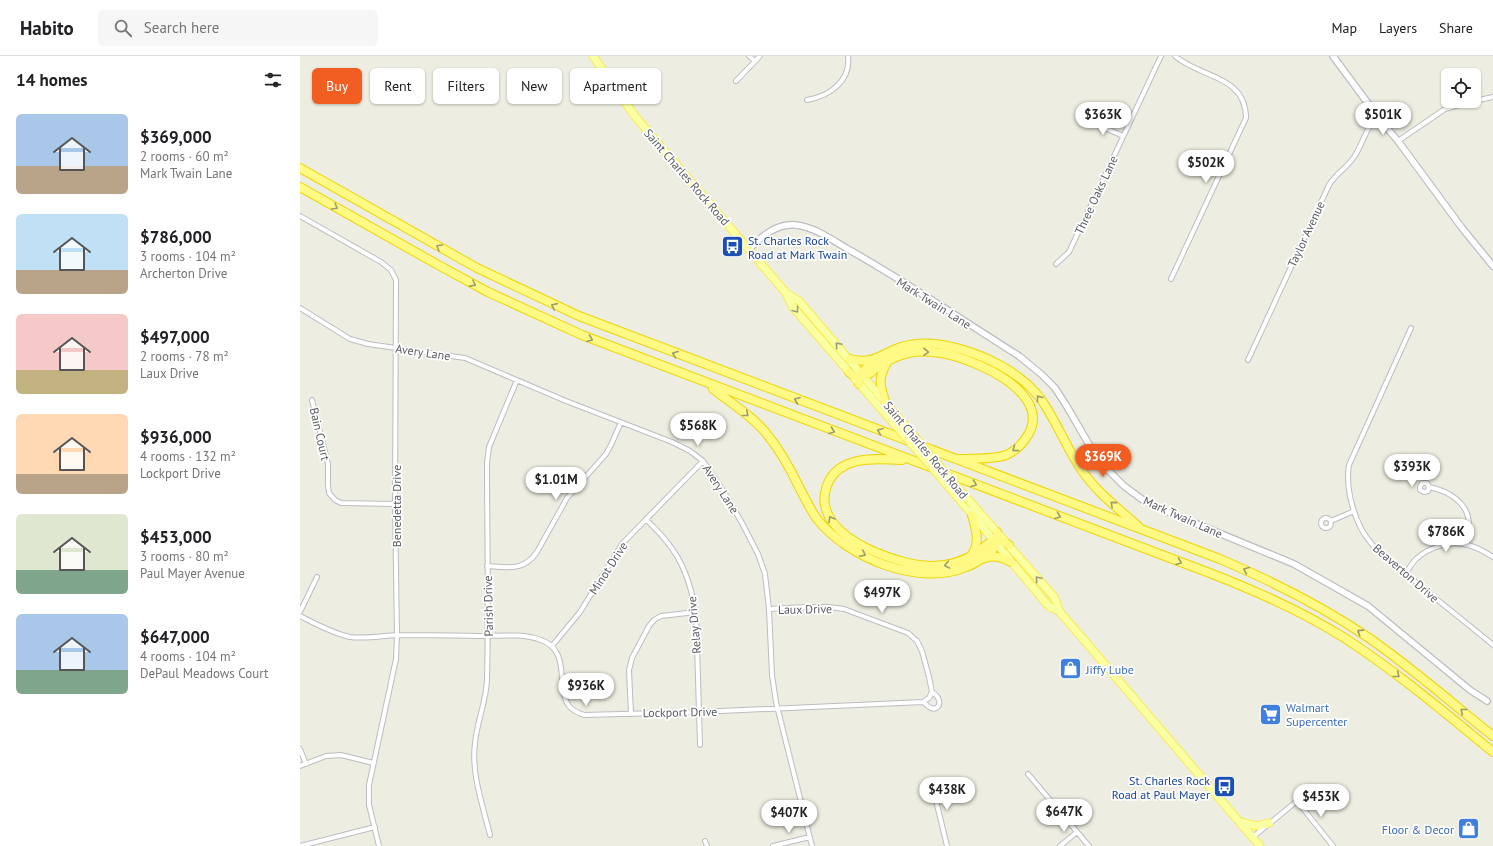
<!DOCTYPE html>
<meta charset="utf-8">
<style>
body{margin:0;font-family:"PT Sans",sans-serif;background:#f6f6f6;color:#202124;height:100vh;display:flex;flex-direction:column;font-size:15px;white-space:nowrap}
*{box-sizing:border-box;margin:0}
p{font-size:13px;color:#757577}
.icon{flex:none;width:22px;height:22px;fill:none;stroke:currentColor;stroke-width:2;stroke-linecap:round;stroke-linejoin:round}
.map{position:relative;flex:1;overflow:hidden}
.details{display:flex;flex-direction:column;background:#fff;width:300px}
.details>*{flex:none}
.guide{position:absolute;left:12px;top:12px;width:380px;height:36px;display:flex;gap:8px}
.controls{position:absolute;left:1141px;top:12px;display:grid;gap:8px}
.controls a{display:grid;place-items:center;width:40px;height:40px;border-radius:6px;background:#fff;box-shadow:0 1px 3px #0004;font-size:20px}
.price{position:absolute;translate:-50% -34px;padding:0 9px;border-radius:14px;background:#fff;color:#222;font-size:13px;line-height:26px;filter:drop-shadow(0 1px 2px #0008)}
.price::after{content:'';position:absolute;left:50%;top:24px;width:12px;height:9px;margin-left:-6px;background:inherit;clip-path:polygon(0 0,100% 0,50% 100%)}
.price.selected{background:#f25d22;color:#fff}
ul{padding:0;list-style:none}
li{display:flex;align-items:center;gap:12px;height:100px;padding:0 16px}
li span{display:grid;place-items:center;flex:none;width:112px;height:80px;border-radius:6px;color:#555}
li>.icon{margin-inline-start:auto}
span .icon{width:48px;height:48px;fill:#fffc;stroke-width:1}
li b{font-size:17px}
h2{display:flex;justify-content:space-between;align-items:center;height:48px;padding:0 16px;font-size:17px}
.tag{padding:0 14px;border-radius:6px;background:#fff;box-shadow:0 1px 3px #0004;font-size:14px;line-height:36px}
.tag.selected{background:#f25d22;color:#fff}
header{display:flex;align-items:center;gap:24px;box-sizing:border-box;height:56px;padding:0 20px;background:#fff;border-bottom:1px solid #e0e0e0}
header strong{font-size:19px}
nav{display:flex;gap:22px;margin-inline-start:auto;font-size:14px}
.search{width:280px;height:36px;background:#f6f6f6;display:flex;align-items:center;gap:10px;box-sizing:border-box;padding:0 14px;border-radius:6px;color:#757577;font-size:15px}
main{display:flex;flex:1;min-height:0}
.map>svg:first-child{display:block}
.lines{fill:none;stroke-linecap:round;stroke-linejoin:round}
.minor-casing{stroke:#bcbdc3;stroke-width:6}
.tertiary-casing{stroke:#bcbdc3;stroke-width:8}
.primary-casing{stroke:#f8ec4f;stroke-width:9}
.motorway-casing{stroke:#eed500;stroke-width:10}
.minor{stroke:#fff;stroke-width:4}
.tertiary{stroke:#fff;stroke-width:5.5}
.primary{stroke:#fbffa4;stroke-width:7}
.motorway{stroke:#fff986;stroke-width:8}
.primary-bridge-casing{stroke:#f8ec4f;stroke-width:9;stroke-linecap:butt}
.primary-bridge{stroke:#fbffa4;stroke-width:7}
.oneway{stroke:#9c9b71}
.oneway2{stroke:#9a9d7d}
.labels{text-anchor:middle;dominant-baseline:central;stroke-width:3.5;stroke-linejoin:round;paint-order:stroke}
.street-label{font-size:12px;fill:#5a5c63;stroke:#fff}
.transit-label{font-size:12px;fill:#164399;stroke:#fff;text-anchor:start}
.shop-label{font-size:12px;fill:#366cbe;stroke:#fff;text-anchor:start}
</style>
<header>
<strong>Habito</strong>
<div class="search"><svg class="icon" aria-label="search" viewBox="0 0 24 24"><circle cx="10" cy="10" r="6"/><path d="M15 15l6 6"/></svg>Search here</div>
<nav><a>Map</a><a>Layers</a><a>Share</a></nav>
</header>
<main>
<section class="details">
<h2>14 homes<svg class="icon" aria-label="filters" viewBox="0 0 24 24"><path d="M4 7h16M4 17h16"/><circle cx="9" cy="7" r="2"/><circle cx="15" cy="17" r="2"/></svg></h2>
<ul>
<li><span style="background:linear-gradient(#a9c7e8 65%,#b9a48a 0)"><svg class="icon" aria-label="home" viewBox="0 0 24 24"><path d="M3 11l9-7 9 7M6 9v11h12V9"/></svg></span><div><b>$369,000</b><p>2 rooms · 60 m²</p><p>Mark Twain Lane</p></div></li>
<li><span style="background:linear-gradient(#bfe0f5 70%,#b9a48a 0)"><svg class="icon" aria-label="home" viewBox="0 0 24 24"><path d="M3 11l9-7 9 7M6 9v11h12V9"/></svg></span><div><b>$786,000</b><p>3 rooms · 104 m²</p><p>Archerton Drive</p></div></li>
<li><span style="background:linear-gradient(#f6c9c9 70%,#c2b280 0)"><svg class="icon" aria-label="home" viewBox="0 0 24 24"><path d="M3 11l9-7 9 7M6 9v11h12V9"/></svg></span><div><b>$497,000</b><p>2 rooms · 78 m²</p><p>Laux Drive</p></div></li>
<li><span style="background:linear-gradient(#ffd9b3 75%,#b9a48a 0)"><svg class="icon" aria-label="home" viewBox="0 0 24 24"><path d="M3 11l9-7 9 7M6 9v11h12V9"/></svg></span><div><b>$936,000</b><p>4 rooms · 132 m²</p><p>Lockport Drive</p></div></li>
<li><span style="background:linear-gradient(#dfe7d0 70%,#7fa58c 0)"><svg class="icon" aria-label="home" viewBox="0 0 24 24"><path d="M3 11l9-7 9 7M6 9v11h12V9"/></svg></span><div><b>$453,000</b><p>3 rooms · 80 m²</p><p>Paul Mayer Avenue</p></div></li>
<li><span style="background:linear-gradient(#a9c7e8 70%,#7fa58c 0)"><svg class="icon" aria-label="home" viewBox="0 0 24 24"><path d="M3 11l9-7 9 7M6 9v11h12V9"/></svg></span><div><b>$647,000</b><p>4 rooms · 104 m²</p><p>DePaul Meadows Court</p></div></li>
</ul>
</section>
<div class="map">
<svg width="1193" height="790" viewBox="0 0 1193 790">
<rect width="100%" height="100%" fill="#eeede1"/>
<g class="lines">
<defs>
<path id="minor" d="M449 0 455 5
M436 25 460 0
M507 44C530 40 551 25 548 0
M1174 45 1193 41
M789 65 823 80
M1098 85 1145 53 1173 45
M0 160 81 206 91 214 96 224 95 448 97 579 96 603 69 729V749L79 790
M756 208 769 196 861 0
M871 223 946 62C946 19 900 22 875 0
M0 252 50 283 68 288 165 302 266 345 372 386 390 395 403 405 424 436 442 467 458 498 465 518 469 553 472 619 476 646 512 790
M1111 272 1049 409C1045 433 1055 469 1071 487 1083 501 1102 516 1117 527 1142 548 1168 568 1193 589
M948 304 1029 129C1035 118 1047 112 1054 101 1063 88 1066 71 1077 60
M12 344 28 408V429L29 437 35 444 41 447 95 448
M1129 431 1128 435 1124 436 1120 434V431L1122 427H1127L1129 431C1149 435 1169 447 1169 469 1169 476 1168 482 1167 488
M1021 467a5 5 0 1 1 10 0a5 5 0 1 1-10 0Z
M346 463C353 471 361 478 367 486 384 506 391 531 396 556L400 689
M1031 465 1054 455
M187 510C209 511 223 516 237 496L267 442 306 398 311 389 321 366
M1105 518C1109 513 1112 507 1116 503 1129 491 1151 484 1168 489 1177 491 1185 496 1193 501
M0 556 17 521
M0 560C16 568 32 577 50 581 64 583 82 580 96 579 123 579 151 579 178 580 198 580 222 577 241 584 272 595 255 631 269 650 273 655 278 657 284 659L399 656 623 646 629 642 632 636 629 621 622 595 617 585 608 577 544 553 529 551H506L469 553
M252 590 280 556 322 488 403 405
M624 646C636 662 647 645 632 636
M331 658 329 614 332 602 349 570 354 564 361 560 396 556
M0 693 6 708
M0 710 26 700 41 699 73 707
M728 718 789 790
M631 724 647 790
M190 779C183 750 171 718 175 687 177 665 187 644 187 622 189 550 187 478 187 407L189 391 217 324
M953 781 997 745 1033 790
M405 785 407 790
M0 790 75 771
M473 790 510 781
M760 790 777 776"/>
<path id="tertiary" d="M1033 0 1081 65 1098 85 1162 172 1193 210
M449 193C462 180 477 167 496 169 514 171 531 183 546 192 605 225 662 264 719 300L741 318 755 332 766 349 794 397 807 413 824 430 843 444 868 456 994 508 1068 550 1170 634 1187 645"/>
<path id="primary" d="M293 0 334 59 486 237 499 245 597 360
M486 237 492 250 583 355
M660 444 746 547 750 551 759 555 784 584 960 790
M673 449 754 541 756 545 759 555
M940 766 957 770 969 767"/>
<path id="motorway" d="M0 112 177 212 279 260 920 503C972 525 1022 550 1069 582 1112 612 1152 647 1193 680
M0 131 140 210 188 236 282 279 907 516C954 534 1000 554 1043 581 1096 615 1144 656 1193 696
M550 303C574 309 580 298 601 291 617 286 636 287 652 291 683 298 720 316 740 342 756 364 766 391 781 413 796 436 819 453 839 471
M549 316C552 319 555 321 559 321 567 322 574 313 580 309 589 304 598 299 608 297 633 292 659 300 681 310 706 321 747 347 728 379 723 387 716 395 706 399 692 404 673 402 658 403
M559 328 561 317 574 305
M413 333C431 347 451 359 466 377 480 394 490 412 499 431 505 442 510 453 517 463 548 502 619 531 666 511 675 508 696 495 698 485 699 482 698 479 697 476
M586 348C580 330 577 322 588 305
M602 404C573 402 532 399 525 437 523 448 527 460 534 468 550 488 584 501 608 507 633 513 657 510 678 496 683 493 689 485 695 484 700 483 705 487 709 489
M671 500C681 486 676 474 672 459
M682 503C693 499 700 500 711 506"/>
</defs>
<use href="#minor" class="minor-casing"/>
<use href="#tertiary" class="tertiary-casing"/>
<use href="#primary" class="primary-casing"/>
<use href="#motorway" class="motorway-casing"/>
<use href="#minor" class="minor"/>
<use href="#tertiary" class="tertiary"/>
<use href="#primary" class="primary"/>
<use href="#motorway" class="motorway"/>
<defs>
<path id="primary-bridge" d="M583 355 660 444
M597 360 673 449"/>
</defs>
<use href="#primary-bridge" class="primary-bridge-casing"/>
<use href="#primary-bridge" class="primary-bridge"/>
</g>
<defs><path id="oneway-chevron" d="M-2-3.5L2.5 0L-2 3.5" fill="none" stroke-width="1.6" stroke-linecap="round" stroke-linejoin="round"/></defs>
<g class="oneway">
<use href="#oneway-chevron" transform="translate(35 151) rotate(30)"/>
<use href="#oneway-chevron" transform="translate(139 191) rotate(-150)"/>
<use href="#oneway-chevron" transform="translate(173 228) rotate(28)"/>
<use href="#oneway-chevron" transform="translate(254 250) rotate(-156)"/>
<use href="#oneway-chevron" transform="translate(290 283) rotate(22)"/>
<use href="#oneway-chevron" transform="translate(626 296) rotate(1)"/>
<use href="#oneway-chevron" transform="translate(375 298) rotate(-159)"/>
<use href="#oneway-chevron" transform="translate(739 342) rotate(-128)"/>
<use href="#oneway-chevron" transform="translate(497 344) rotate(-159)"/>
<use href="#oneway-chevron" transform="translate(446 358) rotate(39)"/>
<use href="#oneway-chevron" transform="translate(532 375) rotate(21)"/>
<use href="#oneway-chevron" transform="translate(580 375) rotate(-159)"/>
<use href="#oneway-chevron" transform="translate(715 393) rotate(144)"/>
<use href="#oneway-chevron" transform="translate(674 428) rotate(21)"/>
<use href="#oneway-chevron" transform="translate(813 448) rotate(-139)"/>
<use href="#oneway-chevron" transform="translate(758 460) rotate(21)"/>
<use href="#oneway-chevron" transform="translate(531 463) rotate(-121)"/>
<use href="#oneway-chevron" transform="translate(563 498) rotate(27)"/>
<use href="#oneway-chevron" transform="translate(879 506) rotate(21)"/>
<use href="#oneway-chevron" transform="translate(647 509) rotate(170)"/>
<use href="#oneway-chevron" transform="translate(946 514) rotate(-157)"/>
<use href="#oneway-chevron" transform="translate(1060 576) rotate(-147)"/>
<use href="#oneway-chevron" transform="translate(1097 619) rotate(38)"/>
<use href="#oneway-chevron" transform="translate(1163 655) rotate(-141)"/>
</g>
<g class="oneway2">
<use href="#oneway-chevron" transform="translate(496 254) rotate(53)"/>
<use href="#oneway-chevron" transform="translate(538 289) rotate(-131)"/>
<use href="#oneway-chevron" transform="translate(738 523) rotate(-131)"/>
</g>
<defs>
<symbol id="bus-square" viewBox="-11 -11 22 22"><rect x="-9" y="-9" width="18" height="18" rx="4" fill="#1a4fb4" stroke="#fff"/><path d="M-5-6H5V4H4V6H2V4H-2V6H-4V4H-5ZM-3.5-4V0h7V-4ZM-3.5 1.2v1.5H-2V1.2ZM2 1.2v1.5H3.5V1.2Z" fill="#fff"/></symbol>
<symbol id="shop-square" viewBox="-11 -11 22 22"><rect x="-9" y="-9" width="18" height="18" rx="4" fill="#3f7fe0" stroke="#fff"/><path d="M-5-2.5h2.3a2.7 3.5 0 0 1 5.4 0H5L5.5 6h-11ZM-1.5-2.5h3a1.5 2.3 0 0 0-3 0Z" fill="#fff"/></symbol>
<symbol id="supermarket-square" viewBox="-11 -11 22 22"><rect x="-9" y="-9" width="18" height="18" rx="4" fill="#3f7fe0" stroke="#fff"/><path d="M-6-5.5h2.5l.6 2H6L4.5 2H-2.5L-4.4-4H-6ZM-1.5 3.2a1.3 1.3 0 1 0 .1 0ZM3 3.2a1.3 1.3 0 1 0 .1 0Z" fill="#fff"/></symbol>
</defs>
<g fill-rule="evenodd">
<use href="#bus-square" x="420" y="178" width="25" height="25"/>
<use href="#shop-square" x="758" y="600" width="25" height="25"/>
<use href="#supermarket-square" x="958" y="646" width="25" height="25"/>
<use href="#bus-square" x="912" y="718" width="25" height="25"/>
<use href="#shop-square" x="1156" y="760" width="25" height="25"/>
</g>
<g class="labels">
<g class="street-label">
<text transform="translate(387 121) rotate(49)">Saint Charles Rock Road</text>
<text transform="translate(796 139) rotate(-65)">Three Oaks Lane</text>
<text transform="translate(1006 178) rotate(-65)">Taylor Avenue</text>
<text transform="translate(634 247) rotate(32)">Mark Twain Lane</text>
<text transform="translate(123 296) rotate(8)">Avery Lane</text>
<text transform="translate(20 378) rotate(77)">Bain Court</text>
<text transform="translate(626 394) rotate(50)">Saint Charles Rock Road</text>
<text transform="translate(421 433) rotate(57)">Avery Lane</text>
<text transform="translate(96 450) rotate(-90)">Benedetta Drive</text>
<text transform="translate(883 461) rotate(24)">Mark Twain Lane</text>
<text transform="translate(308 512) rotate(-57)">Minot Drive</text>
<text transform="translate(1106 517) rotate(41)">Beaverton Drive</text>
<text transform="translate(188 550) rotate(-91)">Parish Drive</text>
<text transform="translate(505 553) rotate(-1)">Laux Drive</text>
<text transform="translate(394 569) rotate(-95)">Relay Drive</text>
<text transform="translate(380 656) rotate(-1)">Lockport Drive</text>
</g>
<g class="transit-label">
<text x="448" y="184">St. Charles Rock<tspan x="448" dy="14">Road at Mark Twain</tspan></text>
<text x="910" y="724" text-anchor="end">St. Charles Rock<tspan x="910" dy="14">Road at Paul Mayer</tspan></text>
</g>
<g class="shop-label">
<text x="786" y="613">Jiffy Lube</text>
<text x="986" y="651">Walmart<tspan x="986" dy="14">Supercenter</tspan></text>
<text x="1154" y="773" text-anchor="end">Floor &amp; Decor</text>
</g>
</g>
</svg>
<div class="controls">
<a><svg class="icon" aria-label="locate" viewBox="0 0 24 24"><circle cx="12" cy="12" r="6"/><path d="M12 2v4M12 18v4M2 12h4M18 12h4"/></svg></a>
</div>
<b class="price" style="left:803px;top:80px">$363K</b>
<b class="price" style="left:1083px;top:80px">$501K</b>
<b class="price" style="left:906px;top:128px">$502K</b>
<b class="price" style="left:398px;top:391px">$568K</b>
<b class="price selected" style="left:803px;top:422px">$369K</b>
<b class="price" style="left:1112px;top:432px">$393K</b>
<b class="price" style="left:256px;top:445px">$1.01M</b>
<b class="price" style="left:1146px;top:497px">$786K</b>
<b class="price" style="left:582px;top:558px">$497K</b>
<b class="price" style="left:286px;top:651px">$936K</b>
<b class="price" style="left:647px;top:755px">$438K</b>
<b class="price" style="left:1021px;top:762px">$453K</b>
<b class="price" style="left:764px;top:777px">$647K</b>
<b class="price" style="left:489px;top:778px">$407K</b>
<div class="guide">
<a class="tag selected">Buy</a>
<a class="tag">Rent</a>
<a class="tag">Filters</a>
<a class="tag">New</a>
<a class="tag">Apartment</a>
</div>
</div>
</main>
